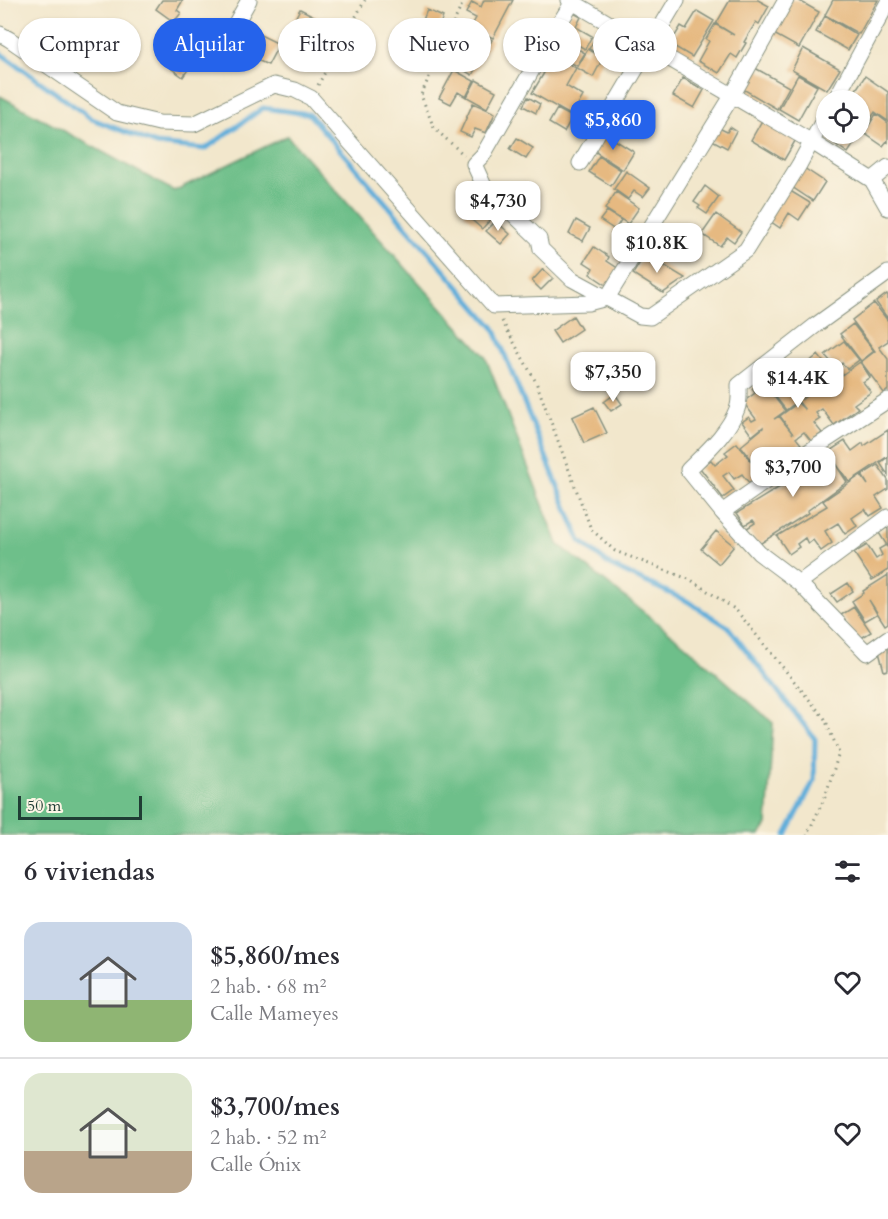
<!DOCTYPE html>
<html lang="es">
<meta charset="utf-8">
<style>
body{margin:0;font-family:Cardo,serif;background:#f7f7f7;color:#2b2b33;height:100vh;display:flex;flex-direction:column;font-size:22px;white-space:nowrap}
*{box-sizing:border-box;margin:0}
p{font-size:20px;color:#7c7c81}
.icon{flex:none;width:33px;height:33px;fill:none;stroke:currentColor;stroke-width:2;stroke-linecap:round;stroke-linejoin:round}
.map{position:relative;height:835px;overflow:hidden}
.panel{display:flex;flex-direction:column;background:#fff;flex:1}
.panel>*{flex:none}
.top-card{position:absolute;left:18px;top:18px;width:852px;height:54px;display:flex;gap:12px}
.tools{position:absolute;left:816px;top:90px;display:grid;gap:12px}
.tools a{display:grid;place-items:center;width:54px;height:54px;border-radius:50%;background:#fff;box-shadow:0 2px 4px #0004;font-size:30px}
.scale{position:absolute;left:18px;bottom:15px;width:124px;box-sizing:border-box;padding-left:6px;border:3px solid #1f3d34;border-top:0;font-size:16px;line-height:21px;white-space:nowrap;color:#1f3d34;-webkit-text-stroke:4px #fcf5e5;paint-order:stroke}
.price{position:absolute;translate:-50% -51px;padding:0 14px;border-radius:12px;background:#fff;color:#222;font-size:20px;line-height:39px;filter:drop-shadow(0 2px 3px #0008)}
.price::after{content:'';position:absolute;left:50%;top:36px;width:18px;height:14px;margin-left:-9px;background:inherit;clip-path:polygon(0 0,100% 0,50% 100%)}
.price.on{background:#2563eb;color:#fff}
ul{padding:0;list-style:none}
li{display:flex;align-items:center;gap:18px;height:150px;padding:0 24px}
li+li{border-top:2px solid #e1e1e2}
li span{display:grid;place-items:center;flex:none;width:168px;height:120px;border-radius:18px;color:#555}
li>.icon{margin-inline-start:auto}
span .icon{width:72px;height:72px;fill:#fffc;stroke-width:1}
li b{font-size:26px}
h2{display:flex;justify-content:space-between;align-items:center;height:72px;padding:0 24px;font-size:26px}
.chip{padding:0 21px;border-radius:27px;background:#fff;box-shadow:0 2px 4px #0004;font-size:21px;line-height:54px}
.chip.on{background:#2563eb;color:#fff}
.map>svg:first-child{display:block}
.forest{fill:#6ebf8a;stroke:#467e5f;stroke-width:1.5}
.lines{fill:none;stroke-linecap:round;stroke-linejoin:round}
.stream{stroke:#60aeda;stroke-width:5}
.building{fill:#e6b981}
.street-casing{stroke:#889280;stroke-width:17}
.path{stroke:#889280;stroke-width:3;stroke-dasharray:1.5 4.5;stroke-linecap:butt}
.street{stroke:#fff;stroke-width:15}
</style>
<div class="map">
<svg width="888" height="835" viewBox="0 0 888 835">
<rect width="100%" height="100%" fill="#fcf5e5"/>
<filter id="ink" filterUnits="userSpaceOnUse"><feTurbulence type="fractalNoise" baseFrequency=".0167" numOctaves="2"/><feDisplacementMap in="SourceGraphic" scale="12" xChannelSelector="R" yChannelSelector="G"/><feConvolveMatrix kernelMatrix="1 2 1 2 8 2 1 2 1" color-interpolation-filters="sRGB"/></filter>
<filter id="wash" filterUnits="userSpaceOnUse"><feTurbulence type="fractalNoise" baseFrequency=".008" numOctaves="4" result="noise"/><feDisplacementMap in="SourceGraphic" scale="24" xChannelSelector="R" yChannelSelector="G"/><feGaussianBlur stdDeviation="1.35" result="paint"/><feColorMatrix in="noise" values="0 0 0 0 0 0 0 0 0 0 0 0 0 0 0 0 0 1.4 0 .05"/><feComposite in="paint" operator="in"/></filter>
<g filter="url(#wash)">
<rect width="100%" height="100%" fill="#f2e7cc"/>
<path class="forest" d="M0 96 174 191 287 136 485 356 558 544 684 644 773 723 767 825 760 835H0Z"/>
<g class="lines">
<path class="stream" d="M0 53 92 119 156 144 205 149 263 108 309 114 494 328 580 541 611 566 687 601 728 627 815 739 814 781 786 835"/>
</g>
<g id="blocks">
<path class="building" d="M162 0H183L177 10 181 13 174 22 156 9Z
M484 0H513L493 38 471 27 476 18 466 13 472 2 481 7Z
M730 0H758L769 6 759 24 756 22 744 42 746 43 737 58 731 54 719 73 698 61 709 41 706 39 715 24 734 35 716 24Z
M790 0H798L819 12 799 48 772 33Z
M833 0H878L859 34 825 15Z
M300 9 318 18 308 38 290 28Z
M427 10 443 17 439 27 423 20Z
M697 11 714 21 692 57 670 44 681 26 686 29Z
M572 12 581 17 576 27 592 36 585 49 559 34Z
M825 16 857 35 848 50 816 32Z
M85 26 97 34 90 46 78 38Z
M242 26 279 44 268 65 253 58 247 69 226 58Z
M478 32 492 40 472 75 448 61 457 44 468 50Z
M597 35 610 43 602 56 589 49Z
M558 37 585 53 577 66 550 51Z
M193 38 204 46 183 77 172 69Z
M803 48 840 69 827 90 792 70Z
M588 49 603 58 593 77 577 68Z
M547 51 576 68 566 86 583 96 572 116 532 93 544 73 537 69Z
M755 68 789 87 777 109 743 89Z
M454 70 474 81 466 97 458 92 451 104 439 98Z
M798 75 817 86 798 120 779 109Z
M865 76 888 92V121L875 112 848 153 831 141 837 134H860V100H856L851 97Z
M683 78 704 90 694 108 673 96Z
M476 80 496 91 487 108 467 97Z
M528 97 540 104 536 113 523 106Z
M473 103 495 113 486 133 475 129 471 137 460 132Z
M557 109 572 117 564 132 549 123Z
M876 114 888 123V142L887 141 883 146 864 133Z
M764 117 798 136 784 160 751 140Z
M730 127 736 131 727 148 712 140 719 128 727 132Z
M602 132 634 152 623 170 591 149Z
M517 138 533 148 526 159 510 149Z
M599 156 621 170 611 186 589 172Z
M801 166 825 182 813 201 789 185Z
M626 171 650 188 643 197 634 191 628 199 614 189Z
M705 186 719 197 707 214 698 208 700 206 694 202Z
M787 189 810 203 799 220 789 213 780 228 767 219Z
M616 192 639 208 628 224 605 209Z
M481 195 498 211 482 229 464 213Z
M607 211 621 220 615 230 600 220Z
M716 214 741 232 734 242 727 237 720 246 702 234Z
M576 220 590 228 583 241 569 234Z
M496 221 510 234 501 244 486 231Z
M594 247 609 257 607 261 619 269 608 286 590 274 593 268 584 262Z
M645 254 685 278 663 293 633 274Z
M543 269 553 278 541 290 532 281Z
M887 294 888 296V319L876 302Z
M874 303 888 321V341L879 347 888 359V390L884 393 861 362 875 351 852 320Z
M573 316 581 329 560 343 552 331Z
M853 324 874 351 861 361 840 334Z
M844 341 859 360 847 369 842 363 836 368 825 355Z
M818 355 832 373 820 383 817 379 806 388 801 383 809 393 801 400 833 375 836 379 860 362 870 377 863 382 871 392 854 404 858 408 834 425 822 409 816 413 820 419 814 423 822 433 811 441 804 432 796 438 801 444 762 473 741 446 763 428V427L752 436 742 422 749 417 752 421 756 419 743 402 755 393 752 389 762 381 785 411 774 419 779 416 793 434 780 416 798 403 805 410 798 401 786 410 763 381 775 372 783 382Z
M615 394 622 404 611 411 604 402Z
M594 407 607 433 584 443 572 417Z
M888 430V456L849 482 828 452 845 441 852 451 863 443 864 446Z
M737 443 761 474 749 483 742 474 734 479 729 472 723 476 734 490 723 498 700 468 711 460 715 465 728 455 725 452Z
M827 451 847 482 807 511 808 513 758 545 747 528 755 523 753 520 745 525 737 513 788 482 786 479 802 468 801 466Z
M888 457V475L880 463Z
M878 465 888 480V489L876 497 883 508 870 516 865 509 852 518 857 526 845 534 838 523 825 531 832 543 821 551 813 540 808 544 805 538 797 544 799 547 789 554 777 536 827 506 823 501 861 475 868 485 862 475Z
M888 527V547L879 533Z
M716 531 734 546 719 564 701 549Z
M867 545 876 559 882 555 879 549 886 545 888 548V570L872 580 854 553Z
M888 575V623L885 625 869 600 877 614 865 621 852 601 864 593 863 591Z
M848 583 853 591 837 602 831 594Z
M854 607 871 632 858 640 841 615Z
M888 646V670L884 671 878 648Z"/>
</g>
</g>
<g filter="url(#ink)">
<use href="#blocks" fill-opacity="0" stroke="#889280" stroke-width="1.5"/>
<g class="lines">
<defs>
<path id="street" d="M569 0 812 142 872 180 888 208
M574 0 554 32 483 155 474 164 484 186 539 239 541 249 572 279 640 316 650 317 746 250 799 165 826 115
M236 23 249 0
M0 34 9 39 117 113 159 123 194 124 274 85 295 90 311 98 494 306 588 303 607 298 732 96 786 0
M835 100 888 2
M580 163 677 0
M872 180 888 167
M888 273 816 325 739 385C739 393 740 402 737 409 728 433 706 452 688 470L722 512 759 553 799 583 867 653 888 638
M722 512 808 452 888 400
M799 583 888 517"/>
</defs>
<use href="#street" class="street-casing"/>
<path class="path" d="M464 0 421 95 434 128 464 155
M318 85 365 0
M502 321 536 382 591 529 615 551 691 580 736 610 825 719 839 753 825 797 807 835"/>
<use href="#street" class="street"/>
</g>
</g>
</svg>
<div class="tools">
<a><svg class="icon" aria-label="locate" viewBox="0 0 24 24"><circle cx="12" cy="12" r="6"/><path d="M12 2v4M12 18v4M2 12h4M18 12h4"/></svg></a>
</div>
<div class="scale">50 m</div>
<b class="price on" style="left:613px;top:151px">$5,860</b>
<b class="price" style="left:498px;top:232px">$4,730</b>
<b class="price" style="left:657px;top:274px">$10.8K</b>
<b class="price" style="left:613px;top:403px">$7,350</b>
<b class="price" style="left:798px;top:409px">$14.4K</b>
<b class="price" style="left:793px;top:498px">$3,700</b>
<div class="top-card">
<a class="chip">Comprar</a>
<a class="chip on">Alquilar</a>
<a class="chip">Filtros</a>
<a class="chip">Nuevo</a>
<a class="chip">Piso</a>
<a class="chip">Casa</a>
</div>
</div>
<section class="panel">
<h2>6 viviendas<svg class="icon" aria-label="filters" viewBox="0 0 24 24"><path d="M4 7h16M4 17h16"/><circle cx="9" cy="7" r="2"/><circle cx="15" cy="17" r="2"/></svg></h2>
<ul>
<li><span style="background:linear-gradient(#c9d6e8 65%,#8fb573 0)"><svg class="icon" aria-label="home" viewBox="0 0 24 24"><path d="M3 11l9-7 9 7M6 9v11h12V9"/></svg></span><div><b>$5,860/mes</b><p>2 hab. · 68 m²</p><p>Calle Mameyes</p></div><svg class="icon" aria-label="heart" viewBox="0 0 24 24"><path d="M12 20l-8-8c-3-5 5-10 8-4 3-6 11-1 8 4z"/></svg></li>
<li><span style="background:linear-gradient(#dfe7d0 65%,#b9a48a 0)"><svg class="icon" aria-label="home" viewBox="0 0 24 24"><path d="M3 11l9-7 9 7M6 9v11h12V9"/></svg></span><div><b>$3,700/mes</b><p>2 hab. · 52 m²</p><p>Calle Ónix</p></div><svg class="icon" aria-label="heart" viewBox="0 0 24 24"><path d="M12 20l-8-8c-3-5 5-10 8-4 3-6 11-1 8 4z"/></svg></li>
</ul>
</section>
